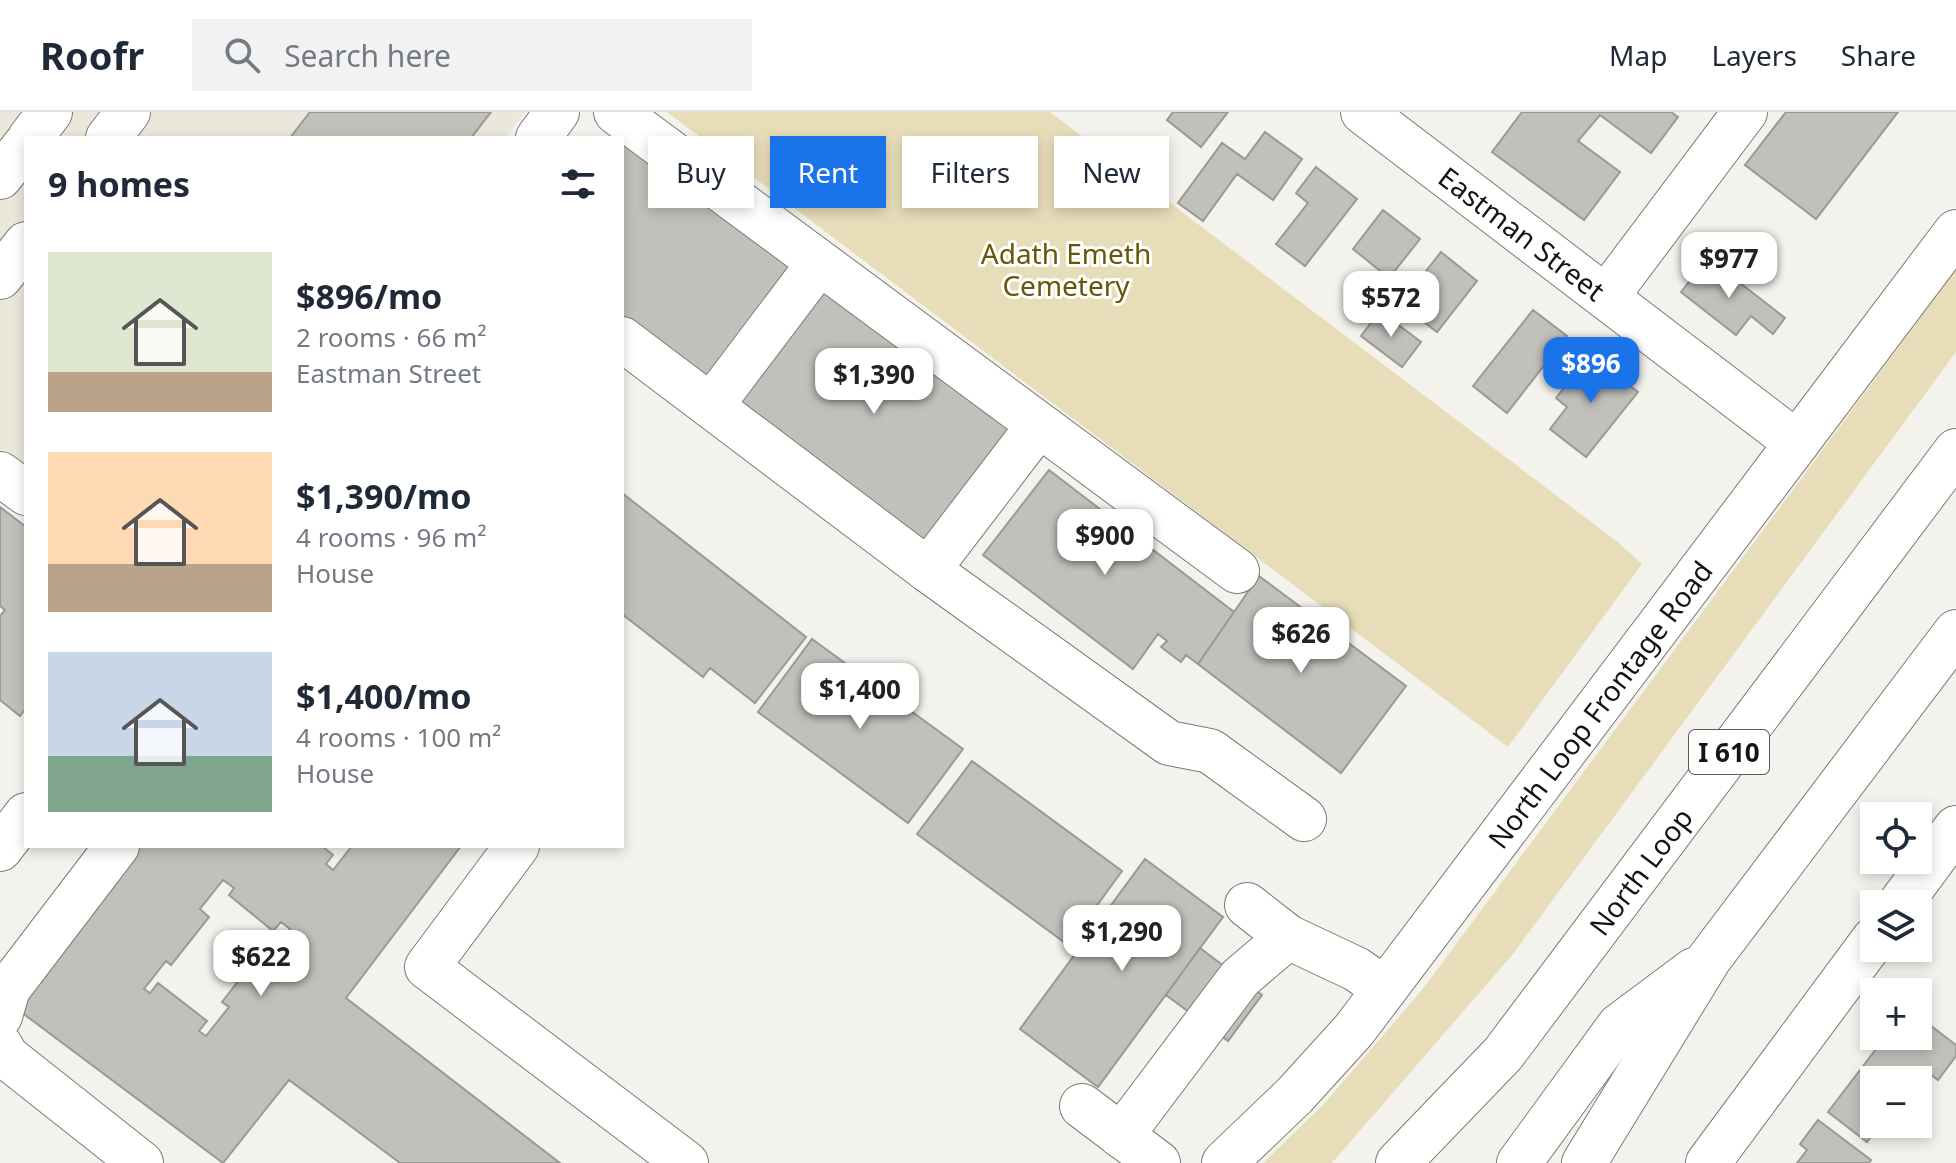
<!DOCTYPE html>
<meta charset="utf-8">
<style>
body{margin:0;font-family:"Noto Sans",sans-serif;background:#f2f2f3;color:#1f2937;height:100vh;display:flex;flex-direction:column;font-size:30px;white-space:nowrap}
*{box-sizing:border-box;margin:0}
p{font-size:26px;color:#747a83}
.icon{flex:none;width:44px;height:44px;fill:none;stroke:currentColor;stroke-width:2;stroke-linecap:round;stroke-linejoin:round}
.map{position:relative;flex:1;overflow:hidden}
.sheet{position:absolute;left:24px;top:24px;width:600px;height:712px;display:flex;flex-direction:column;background:#fff;border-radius:0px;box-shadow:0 4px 12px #0003}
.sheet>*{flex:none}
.hud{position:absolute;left:648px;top:24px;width:760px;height:72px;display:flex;gap:16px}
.tools{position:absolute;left:1860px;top:690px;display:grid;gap:16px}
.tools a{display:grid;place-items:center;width:72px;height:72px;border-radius:0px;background:#fff;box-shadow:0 4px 12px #0003;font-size:40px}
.price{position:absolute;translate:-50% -68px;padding:0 18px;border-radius:16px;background:#fff;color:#222;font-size:26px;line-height:52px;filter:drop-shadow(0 2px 4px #0008)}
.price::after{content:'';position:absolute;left:50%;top:48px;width:24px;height:18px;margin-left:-12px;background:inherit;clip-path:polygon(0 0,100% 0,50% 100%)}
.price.current{background:#1a73e8;color:#fff}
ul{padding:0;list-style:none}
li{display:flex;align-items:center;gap:24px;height:200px;padding:0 24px}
li span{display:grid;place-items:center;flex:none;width:224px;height:160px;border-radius:0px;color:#555}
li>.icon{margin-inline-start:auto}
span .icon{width:96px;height:96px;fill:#fffc;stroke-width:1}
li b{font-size:34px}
h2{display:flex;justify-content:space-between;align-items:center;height:96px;padding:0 24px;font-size:34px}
.chip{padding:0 28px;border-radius:0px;background:#fff;box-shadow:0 4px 12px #0003;font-size:28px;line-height:72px}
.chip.current{background:#1a73e8;color:#fff}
header{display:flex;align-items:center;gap:48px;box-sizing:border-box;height:112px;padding:0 40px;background:#fff;border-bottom:2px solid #e0e1e3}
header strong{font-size:38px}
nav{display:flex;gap:44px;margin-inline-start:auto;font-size:28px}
.search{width:560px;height:72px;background:#f2f2f3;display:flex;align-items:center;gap:20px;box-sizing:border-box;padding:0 28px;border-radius:0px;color:#747a83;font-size:30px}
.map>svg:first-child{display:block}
.built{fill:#ebe7db}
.green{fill:#e7ddb9}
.building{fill:#c1c0bb;stroke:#9a9994;stroke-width:2;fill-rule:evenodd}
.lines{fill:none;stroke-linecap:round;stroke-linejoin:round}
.minor-casing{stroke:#7c7b76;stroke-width:46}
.major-casing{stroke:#7c7b76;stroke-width:46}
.highway-casing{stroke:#7c7b76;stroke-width:46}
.minor{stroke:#fff;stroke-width:44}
.major{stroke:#fff;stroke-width:44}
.highway{stroke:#fff;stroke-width:44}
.labels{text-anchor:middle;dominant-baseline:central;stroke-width:6;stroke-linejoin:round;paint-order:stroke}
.shield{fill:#fff;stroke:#5a5a59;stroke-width:2}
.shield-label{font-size:26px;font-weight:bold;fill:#141412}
.street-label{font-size:28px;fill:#141412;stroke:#fff}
.park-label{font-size:28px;fill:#685608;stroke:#fff}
</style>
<header>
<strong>Roofr</strong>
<div class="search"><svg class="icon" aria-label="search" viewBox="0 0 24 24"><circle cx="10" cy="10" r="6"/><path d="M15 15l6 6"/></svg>Search here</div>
<nav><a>Map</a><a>Layers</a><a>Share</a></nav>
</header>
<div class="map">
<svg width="1956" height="1051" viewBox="0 0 1956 1051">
<rect width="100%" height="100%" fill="#f4f2ed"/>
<path class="built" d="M0 0H525L505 26H26V375L0 355Z"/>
<path class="green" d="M667 0H1050L1619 431 1642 452 1508 635Z
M1956 158V240L1513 842 1332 1051H1263L1323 993 1422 878Z"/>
<path class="building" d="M310 0H491L471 26H290Z
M1173 0H1228L1201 35 1167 8Z
M1522 0H1671L1678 5 1651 41 1600 3 1578 29 1620 60 1584 108 1492 40Z
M1786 0H1898L1816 107 1745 53Z
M618 13 799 148 704 275 622 213V26H609Z
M1265 20 1302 47 1273 88 1237 62 1203 109 1178 91 1222 31 1245 47Z
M1316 55 1357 87 1305 154 1276 132 1308 91 1296 81Z
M1383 98 1420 127 1389 166 1353 137Z
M1441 140 1477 169 1437 220 1400 192Z
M1708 146 1785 206 1773 222 1751 204 1736 223 1681 180Z
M826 169 1017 313 922 440 731 295Z
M1533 198 1567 224 1507 301 1473 274Z
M1380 199 1421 230 1402 255 1361 224Z
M1590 243 1638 280 1586 345 1550 317 1567 295 1556 286Z
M1049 358 1234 500 1198 552 1186 543 1181 550 1161 535 1167 529 1158 522 1133 557 983 443Z
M622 381 806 525 755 591 710 556 703 565 622 502Z
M0 395 26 415V596L20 604 0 588V504L5 498 0 494Z
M1259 464 1406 574 1341 661 1198 552Z
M812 527 963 637 908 711 758 600Z
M972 649 1122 759 1068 833 917 722Z
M141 734H322L333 743 326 752 333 758 352 734H461L346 886 560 1051H400L289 968 223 1051 17 897ZM223 768 234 776 229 783 273 819 281 810 290 817 267 846 260 841 222 890 229 895 206 924 199 919 207 909 158 871 150 881 144 877 166 849 171 853 209 805 200 797Z
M1145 747 1223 805 1098 975 1020 917Z
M1200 836 1262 883 1228 929 1166 883Z
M1918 904 1956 933V944L1938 968 1923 957 1915 968H1874V1012H1881L1867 1030 1828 1000 1886 924H1918Z
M1818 1008 1871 1048 1869 1051H1797L1807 1038 1800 1032Z"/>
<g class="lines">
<defs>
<g id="minor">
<path d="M616 0 1237 459"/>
<path id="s1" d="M1363 0 1797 331"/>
<path d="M30 26 50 0"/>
<path d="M108 26 128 0"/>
<path d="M538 26 557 0"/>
<path d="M0 65 26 32"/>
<path d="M0 165 26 132"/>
<path d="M1606 185 1745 0"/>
<path d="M622 227 928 458 1169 631 1210 639 1304 707"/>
<path d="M711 294 819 151"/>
<path d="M0 362 26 381"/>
<path d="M928 458 1038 314"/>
<path d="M517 734 427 855 686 1051"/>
<path d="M0 737 26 703"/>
<path d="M1247 793 1288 825 1356 857 1385 877"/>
<path d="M0 904 8 877 117 734"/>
<path d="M0 933 7 945 141 1051"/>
<path d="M1082 994 1158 1051"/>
<path d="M1121 1024 1240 866 1288 825"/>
</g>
<g id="major">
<path d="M1900 792 1956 716"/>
<path id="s2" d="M1224 1051 1295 983 1354 918 1956 120"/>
<path d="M1708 1051 1874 827"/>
</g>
<g id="highway">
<path id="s3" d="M1398 1051 1503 942 1956 339"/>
<path d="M1519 1051 1619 914 1694 858"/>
<path d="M1584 1051 1709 847 1956 520"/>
</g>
</defs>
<use href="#minor" class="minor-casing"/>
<use href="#major" class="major-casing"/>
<use href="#highway" class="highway-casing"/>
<use href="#minor" class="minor"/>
<use href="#major" class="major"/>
<use href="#highway" class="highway"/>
</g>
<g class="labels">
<rect class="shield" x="1689" y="618" width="80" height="44" rx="6"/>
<g class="shield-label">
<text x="1729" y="640">I 610</text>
</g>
<g class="street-label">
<text stroke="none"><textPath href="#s1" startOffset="200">Eastman Street</textPath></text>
<text stroke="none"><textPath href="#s2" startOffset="594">North Loop Frontage Road</textPath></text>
<text stroke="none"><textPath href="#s3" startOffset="380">North Loop</textPath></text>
</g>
<g class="park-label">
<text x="1066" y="141">Adath Emeth<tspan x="1066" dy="32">Cemetery</tspan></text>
</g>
</g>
</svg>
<div class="tools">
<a><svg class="icon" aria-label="locate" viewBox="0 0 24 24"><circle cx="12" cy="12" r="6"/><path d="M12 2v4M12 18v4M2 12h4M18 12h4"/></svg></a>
<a><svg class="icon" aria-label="layers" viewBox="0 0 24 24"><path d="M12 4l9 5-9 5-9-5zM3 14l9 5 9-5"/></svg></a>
<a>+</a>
<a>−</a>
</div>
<b class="price" style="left:1729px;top:188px">$977</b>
<b class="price" style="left:1391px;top:227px">$572</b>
<b class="price current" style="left:1591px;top:293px">$896</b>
<b class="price" style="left:874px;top:304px">$1,390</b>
<b class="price" style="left:1105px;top:465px">$900</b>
<b class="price" style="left:1301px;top:563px">$626</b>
<b class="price" style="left:860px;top:619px">$1,400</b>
<b class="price" style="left:1122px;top:861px">$1,290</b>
<b class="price" style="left:261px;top:886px">$622</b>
<div class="hud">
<a class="chip">Buy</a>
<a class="chip current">Rent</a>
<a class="chip">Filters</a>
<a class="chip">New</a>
</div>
<section class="sheet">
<h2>9 homes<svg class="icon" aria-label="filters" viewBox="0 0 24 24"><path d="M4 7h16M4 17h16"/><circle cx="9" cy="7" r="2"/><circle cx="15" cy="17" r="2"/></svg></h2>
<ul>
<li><span style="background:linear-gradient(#dfe7d0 75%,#b9a48a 0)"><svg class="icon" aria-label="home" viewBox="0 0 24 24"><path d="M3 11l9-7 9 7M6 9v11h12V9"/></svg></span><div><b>$896/mo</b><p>2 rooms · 66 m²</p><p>Eastman Street</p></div></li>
<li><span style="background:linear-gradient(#ffd9b3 70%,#b9a48a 0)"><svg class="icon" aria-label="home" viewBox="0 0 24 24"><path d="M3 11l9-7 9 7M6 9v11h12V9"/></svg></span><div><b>$1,390/mo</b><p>4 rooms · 96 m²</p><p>House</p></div></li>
<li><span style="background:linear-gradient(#c9d6e8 65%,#7fa58c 0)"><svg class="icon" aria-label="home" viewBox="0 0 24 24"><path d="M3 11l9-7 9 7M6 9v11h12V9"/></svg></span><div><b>$1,400/mo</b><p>4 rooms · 100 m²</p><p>House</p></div></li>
</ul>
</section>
</div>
